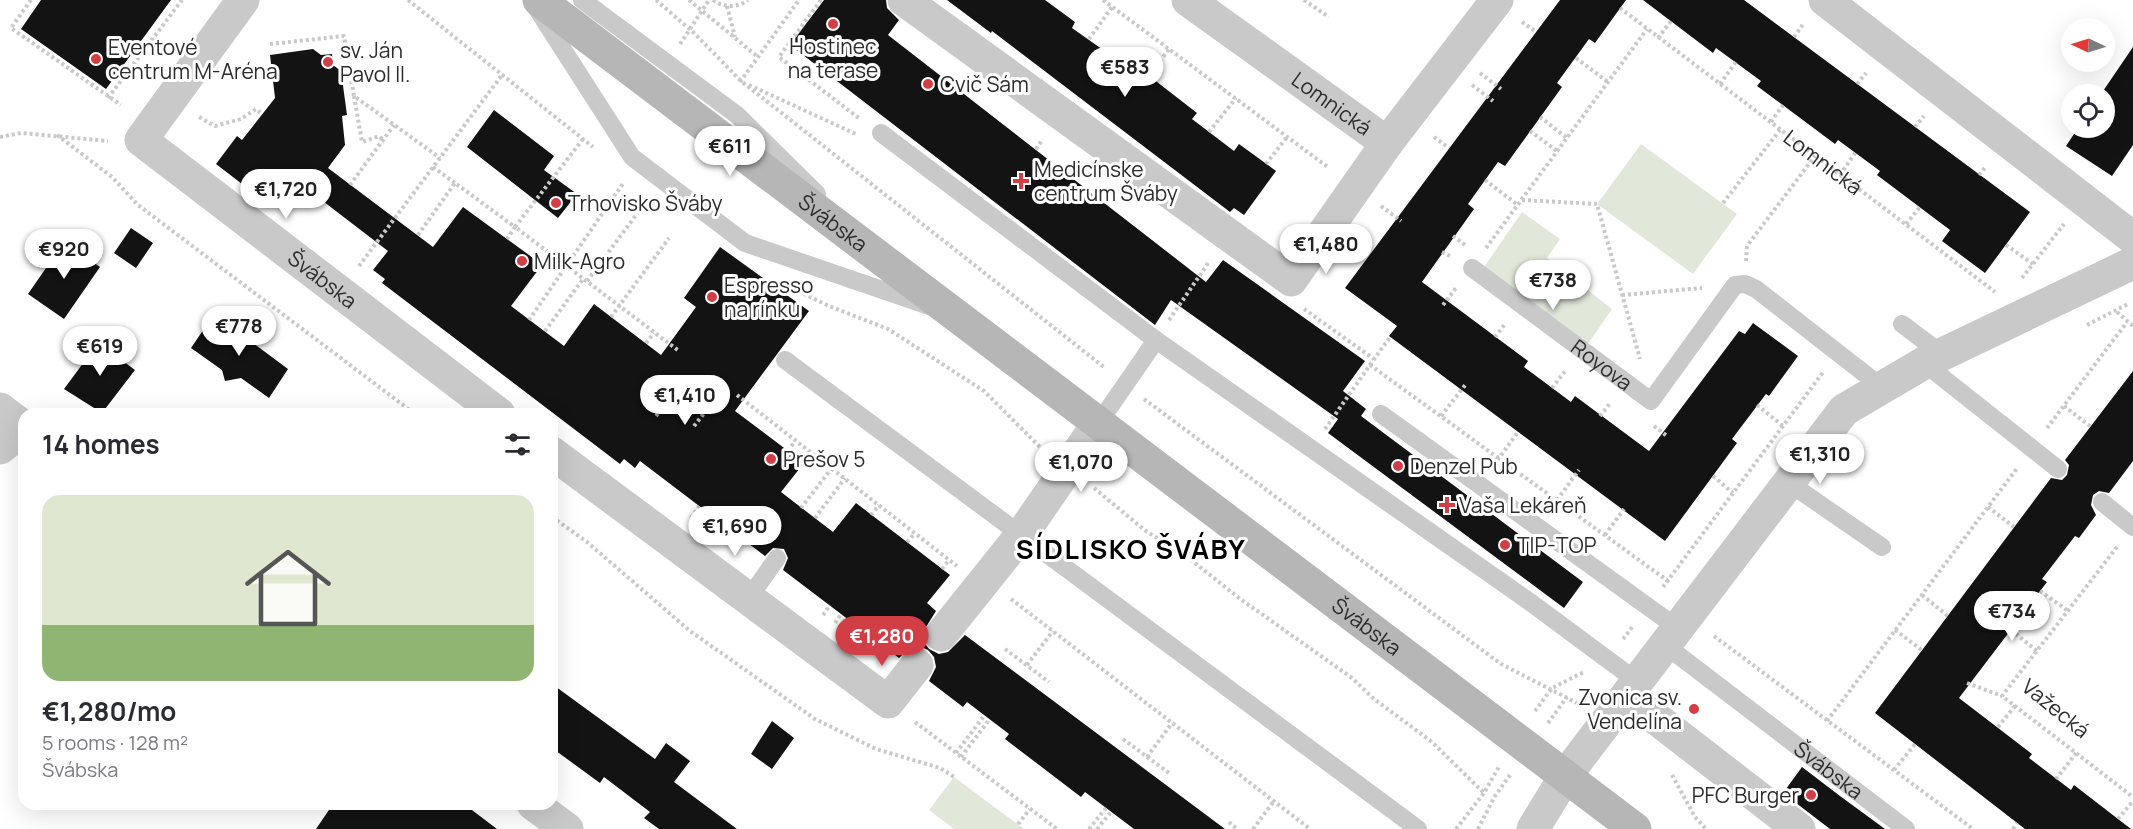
<!DOCTYPE html>
<meta charset="utf-8">
<style>
body{margin:0;font-family:Manrope,sans-serif;background:#f7f7f7;color:#2b2b33;height:100vh;display:flex;flex-direction:column;font-size:22px;white-space:nowrap}
*{box-sizing:border-box;margin:0}
p{font-size:20px;color:#7c7c81}
.icon{flex:none;width:33px;height:33px;fill:none;stroke:currentColor;stroke-width:2;stroke-linecap:round;stroke-linejoin:round}
.map{position:relative;flex:1;overflow:hidden}
.side{position:absolute;left:18px;top:408px;width:540px;height:402px;display:flex;flex-direction:column;background:#fff;border-radius:18px;box-shadow:0 6px 24px #0002}
.side>*{flex:none}
.needle{width:39px;rotate:274deg}
.controls{position:absolute;left:2061px;top:18px;display:grid;gap:12px}
.controls a{display:grid;place-items:center;width:54px;height:54px;border-radius:50%;background:#fff;box-shadow:0 6px 24px #0002;font-size:30px}
.price{position:absolute;translate:-50% -51px;padding:0 14px;border-radius:21px;background:#fff;color:#222;font-size:20px;line-height:39px;filter:drop-shadow(0 2px 3px #0008)}
.price::after{content:'';position:absolute;left:50%;top:36px;width:18px;height:14px;margin-left:-9px;background:inherit;clip-path:polygon(0 0,100% 0,50% 100%)}
.price.current{background:#d23e46;color:#fff}
ul{padding:0;list-style:none}
li{display:grid;align-content:center;gap:12px;height:318px;padding:0 24px}
li+li{border-top:2px solid #e1e1e2}
li span{display:grid;place-items:center;height:186px;border-radius:18px;color:#555}
li>.icon{margin-inline-start:auto}
span .icon{width:108px;height:108px;fill:#fffc;stroke-width:1}
li b{font-size:26px}
h2{display:flex;justify-content:space-between;align-items:center;height:72px;padding:0 24px;font-size:26px}
.map>svg:first-child{display:block}
.green{fill:#e1e8da}
.building{fill:#131313}
.lines{fill:none;stroke-linecap:round;stroke-linejoin:round}
.path{stroke:#c9c9c9;stroke-width:4;stroke-dasharray:3 3;stroke-linecap:butt}
.lane{stroke:#c9c9c9;stroke-width:18}
.street{stroke:#c9c9c9;stroke-width:33}
.secondary{stroke:#b6b6b6;stroke-width:33}
.poi-dot{fill:#d23e46;stroke:#fff;stroke-width:2}
.labels{text-anchor:middle;dominant-baseline:central;stroke-width:6;stroke-linejoin:round;paint-order:stroke}
.poi-label{font-size:21px;fill:#2c2c2c;stroke:#fff;text-anchor:start}
.street-label{font-size:21px;fill:#2c2c2c;stroke:#fff}
.district-label{font-size:27px;font-weight:bold;letter-spacing:1.5px;fill:#000;stroke:#fff}
</style>
<div class="map">
<svg width="2133" height="829" viewBox="0 0 2133 829">
<rect width="100%" height="100%" fill="#fff"/>
<path class="green" d="M1641 144 1737 214 1693 274 1597 204Z
M1522 212 1560 239 1547 258 1612 309 1588 344 1484 267Z
M954 777 1024 829H954L929 810Z"/>
<path class="building" d="M41 0H171L106 89 21 29Z
M824 0H886L887 8 899 20 888 35 1206 282 1223 260 1365 361 1343 391 1366 409 1361 416 1583 582 1564 608 1328 433 1338 419 1171 300 1155 325 790 45Z
M947 0H1045L1075 22 1072 28 1116 59 1121 54 1197 113 1192 119 1234 151 1239 144 1276 171 1244 215 1234 208 1230 212 992 31 991 33Z
M1560 0H1626L1595 43 1589 39 1557 83 1562 87 1505 166 1498 162 1468 204 1474 209 1422 282 1528 361 1524 367 1571 402 1575 396 1649 451 1739 331 1745 334 1753 323 1798 356 1769 396 1766 394 1732 439 1737 443 1665 541 1389 336 1397 326 1345 288Z
M1643 0H1744L2030 212 1985 273 1942 241 1950 230 1877 175 1880 171 1838 140 1835 144 1757 86 1761 81 1716 48 1713 53Z
M2133 47V145L2112 176 2066 146 2078 128H2104V94H2101Z
M313 49 321 55 332 54 333 65 341 71 347 115 342 116 345 145 328 168 433 247 463 207 529 255 542 265 511 306 564 346 594 304 661 355 696 307 684 298 720 247 809 311 735 411 804 463 781 492 833 532 856 503 950 575 927 603 936 611 923 632V641L929 649 939 654 948 652 965 635 1225 829H1134L1085 792 1081 797 1005 739 1009 734 967 702 963 707 929 681 936 667 934 657 928 650 919 646 911 647 899 658 783 570 788 558 784 549 773 548 765 556 640 461 635 468 624 459 620 464 382 283 385 279 373 270 388 251 285 172 263 200 216 164 237 136 242 140 275 98 270 55Z
M494 110 554 156 544 170 577 194 558 218 467 147Z
M131 228 153 243 136 268 114 253Z
M64 242 100 267 64 319 28 294Z
M214 314 288 369 269 398 241 378 225 381 222 370 191 348Z
M101 339 122 355 119 358 135 370 102 413 64 389Z
M2133 371V461L2109 493 2099 491 2093 495 2091 505 2096 515 2079 538 2075 536 2042 579 2047 582 1959 698 2032 754 2029 758 2071 790 2074 785 2131 829H2025L1875 713 2051 478 2062 480 2067 475 2069 465 2065 460Z
M552 684 655 759 666 743 690 761 674 782 737 829H659L644 818 650 812 604 777 600 783 552 748Z
M772 721 794 738 772 769 751 754Z
M1802 767 1840 796 1885 829H1830L1783 793Z
M333 804H464L497 829H316Z"/>
<g class="lines">
<g class="path">
<path d="M31 0 11 28 121 105"/>
<path d="M408 0 593 147"/>
<path d="M656 0 693 32 741 81 1105 368"/>
<path d="M689 0 758 57"/>
<path d="M713 0C724 8 737 8 748 0"/>
<path d="M821 0 779 57 860 119"/>
<path d="M1103 0 1329 168"/>
<path d="M1304 0 1329 17"/>
<path d="M727 6 735 37"/>
<path id="s1" d="M1620 8 1995 292"/>
<path d="M1522 22 1536 32"/>
<path d="M1794 37 1804 23"/>
<path d="M1658 38 1671 21"/>
<path d="M1089 39 1112 7"/>
<path d="M270 44 344 36 354 96 440 158"/>
<path d="M680 44 709 0"/>
<path d="M1576 58 1608 82"/>
<path d="M1480 73 1501 89"/>
<path d="M1149 76 1169 49"/>
<path d="M740 82 799 0"/>
<path d="M1720 84 1736 62"/>
<path d="M1857 84 1866 73"/>
<path d="M749 85 856 134"/>
<path d="M1472 85 1493 101"/>
<path d="M354 96 362 142 379 136 383 140"/>
<path d="M108 98 182 0"/>
<path d="M199 117 215 126 241 119 256 109 262 114"/>
<path d="M1540 117 1567 138"/>
<path d="M1771 122 1783 105"/>
<path d="M1915 127 1924 116"/>
<path d="M1530 131 1557 151"/>
<path d="M1209 132 1236 98"/>
<path d="M57 135 112 177 138 205 415 414"/>
<path d="M0 137 21 133 108 141"/>
<path d="M1434 137 1449 148"/>
<path d="M583 139 515 227 679 351"/>
<path d="M1036 149 1043 139"/>
<path d="M1266 164 1287 137"/>
<path d="M433 167 455 183"/>
<path d="M1840 175 1855 153"/>
<path d="M1979 175 1986 166"/>
<path d="M1485 180 1518 205"/>
<path d="M350 185 394 125"/>
<path d="M1522 200 1597 204 1640 359"/>
<path d="M1723 203 1780 130"/>
<path d="M1381 206 1401 221"/>
<path d="M1906 224 1920 207"/>
<path d="M418 235 455 183 515 227 507 239"/>
<path d="M1453 236 1465 245"/>
<path d="M1357 245 1366 252"/>
<path d="M2006 245 2033 264"/>
<path d="M1486 248 1647 29"/>
<path d="M1442 252 1450 256"/>
<path d="M1746 261 1747 246 1815 156"/>
<path d="M359 266 502 75"/>
<path d="M2022 278 2064 224"/>
<path d="M587 281 648 199"/>
<path d="M787 286 829 306 888 329 984 391 1043 450"/>
<path d="M1622 295 1702 288"/>
<path d="M1443 305 1456 288"/>
<path d="M1304 309 1374 359"/>
<path d="M2117 312 2133 326"/>
<path d="M611 317 669 238"/>
<path d="M529 320 624 182"/>
<path d="M1169 320 1209 262"/>
<path d="M2087 325 2128 304"/>
<path d="M545 331 583 279"/>
<path d="M1495 337 1506 323"/>
<path d="M646 343 654 333"/>
<path d="M1370 365 1390 337"/>
<path d="M1552 388 1566 370"/>
<path d="M737 395 957 566"/>
<path d="M1144 399 1501 664 1579 704"/>
<path d="M1757 405 1783 426"/>
<path d="M2064 406 2090 426"/>
<path d="M656 416 688 376"/>
<path d="M1441 416 1466 384"/>
<path d="M1600 416 1611 402"/>
<path d="M694 426 717 397"/>
<path d="M1654 426 1667 436"/>
<path d="M2047 428 2127 322"/>
<path d="M1325 429 1370 365 1668 581"/>
<path d="M788 451 795 441"/>
<path d="M1494 465 1518 432"/>
<path d="M1713 476 1733 493"/>
<path d="M1094 488 1147 532 1181 552 1239 598 1352 678 1374 699 1432 742 1484 793"/>
<path d="M1557 500 1579 470"/>
<path d="M1988 507 2014 527"/>
<path d="M801 508 831 469"/>
<path d="M871 515 879 505"/>
<path d="M552 517 587 542 690 631 815 719 876 749 940 768 954 777"/>
<path d="M691 518 699 506"/>
<path d="M815 518 845 478"/>
<path d="M704 524 710 515"/>
<path d="M1605 535 1624 509"/>
<path d="M907 542 915 533"/>
<path d="M2117 547 2002 696 2133 797"/>
<path d="M942 569 949 560"/>
<path d="M1663 587 1824 371"/>
<path d="M2040 591 2068 611"/>
<path d="M1922 595 1949 617"/>
<path d="M1011 599 1310 829"/>
<path d="M823 615 830 605"/>
<path d="M835 623 841 614"/>
<path d="M1895 630 1923 651"/>
<path d="M2011 630 2037 651"/>
<path d="M1714 636 1973 829"/>
<path d="M1623 639 1633 626"/>
<path d="M1005 649 1049 682"/>
<path d="M1027 665 1053 631"/>
<path d="M1967 683 2002 696"/>
<path d="M1535 711 1552 688 1584 672"/>
<path d="M1827 721 2018 467"/>
<path d="M915 722 1057 829"/>
<path d="M1548 723 1567 697"/>
<path d="M1998 727 2015 706"/>
<path d="M1123 739 1169 773"/>
<path d="M956 753 984 716"/>
<path d="M961 757 989 720"/>
<path d="M1147 757 1172 723"/>
<path d="M1894 770 1915 744"/>
<path d="M1672 775 1695 817 1706 829"/>
<path d="M2056 779 2076 753"/>
<path d="M2118 819 2133 801"/>
<path d="M1229 822 1237 829"/>
<path d="M1018 824 1030 809"/>
<path d="M1089 829 1106 808"/>
<path d="M1097 829 1111 812"/>
<path d="M1253 829 1274 801"/>
<path d="M1456 829 1484 793 1500 765"/>
<path d="M1478 829 1495 796 1510 775"/>
<path d="M2013 829 2017 823"/>
</g>
<g class="lane">
<path d="M582 0 737 115 817 194"/>
<path d="M537 9 632 157 745 243 929 306"/>
<path d="M881 133 1156 340 1530 602 1638 682"/>
<path id="s2" d="M1472 268 1651 401 1735 285 1745 284 1756 289 1883 388"/>
<path d="M1902 324 1943 355"/>
<path d="M785 360 1418 829"/>
<path d="M1924 363 2058 469"/>
<path d="M1381 414 1679 629"/>
<path d="M1098 424 1156 340"/>
<path d="M1789 483 1882 547"/>
<path d="M2102 502 2133 527"/>
<path d="M749 598 777 558"/>
<path id="s3" d="M1665 645 1906 829"/>
</g>
<g class="street">
<path id="s4" d="M243 0 141 140 499 414"/>
<path d="M904 0 1291 280 1387 143"/>
<path id="s5" d="M1188 0 1387 143 1497 0"/>
<path d="M1825 0 2133 238"/>
<path d="M0 409 24 427"/>
<path d="M0 448 24 429"/>
<path d="M552 453 888 702 917 665"/>
<path d="M941 635 1022 534 1098 424"/>
<path d="M1627 696 1799 829"/>
<path d="M533 804 567 829"/>
<path d="M1533 829 1566 775 1844 410 1924 363 2133 263"/>
</g>
<path class="secondary" id="s6" d="M539 0 1635 829"/>
</g>
<g class="poi-dot">
<circle cx="833" cy="24" r="6"/>
<circle cx="96" cy="59" r="6"/>
<circle cx="328" cy="62" r="6"/>
<circle cx="928" cy="84" r="6"/>
<path d="M1018 172h6v6h6v6h-6v6h-6v-6h-6v-6h6z"/>
<circle cx="556" cy="203" r="6"/>
<circle cx="522" cy="261" r="6"/>
<circle cx="712" cy="297" r="6"/>
<circle cx="771" cy="459" r="6"/>
<circle cx="1398" cy="466" r="6"/>
<path d="M1444 496h6v6h6v6h-6v6h-6v-6h-6v-6h6z"/>
<circle cx="1505" cy="545" r="6"/>
<circle cx="1694" cy="709" r="6"/>
<circle cx="1811" cy="795" r="6"/>
</g>
<g class="labels">
<g class="poi-label">
<text x="833" y="46" text-anchor="middle">Hostinec<tspan x="833" dy="24">na terase</tspan></text>
<text x="108" y="47">Eventové<tspan x="108" dy="24">centrum M-Aréna</tspan></text>
<text x="340" y="50">sv. Ján<tspan x="340" dy="24">Pavol II.</tspan></text>
<text x="940" y="84">Cvič Sám</text>
<text x="1034" y="169">Medicínske<tspan x="1034" dy="24">centrum Šváby</tspan></text>
<text x="568" y="203">Trhovisko Šváby</text>
<text x="534" y="261">Milk-Agro</text>
<text x="724" y="285">Espresso<tspan x="724" dy="24">na rínku</tspan></text>
<text x="783" y="459">Prešov 5</text>
<text x="1410" y="466">Denzel Pub</text>
<text x="1459" y="505">Vaša Lekáreň</text>
<text x="1517" y="545">TIP-TOP</text>
<text x="1682" y="697" text-anchor="end">Zvonica sv.<tspan x="1682" dy="24">Vendelína</tspan></text>
<text x="1799" y="795" text-anchor="end">PFC Burger</text>
</g>
<g class="street-label">
<text stroke="none"><textPath href="#s5" startOffset="177">Lomnická</textPath></text>
<text stroke="none"><textPath href="#s1" startOffset="255">Lomnická</textPath></text>
<text stroke="none"><textPath href="#s6" startOffset="369">Švábska</textPath></text>
<text stroke="none"><textPath href="#s4" startOffset="402">Švábska</textPath></text>
<text stroke="none"><textPath href="#s2" startOffset="162">Royova</textPath></text>
<text stroke="none"><textPath href="#s6" startOffset="1038">Švábska</textPath></text>
<text transform="translate(2056 708) rotate(39)">Važecká</text>
<text stroke="none"><textPath href="#s3" startOffset="206">Švábska</textPath></text>
</g>
<g class="district-label">
<text x="1131" y="548">SÍDLISKO ŠVÁBY</text>
</g>
</g>
</svg>
<div class="controls">
<a><svg class="needle" viewBox="-14 -14 28 28"><path d="M0-13l5 13h-10z" fill="#e53935"/><path d="M0 13l5-13h-10z" fill="#7c7c81"/></svg></a>
<a><svg class="icon" aria-label="locate" viewBox="0 0 24 24"><circle cx="12" cy="12" r="6"/><path d="M12 2v4M12 18v4M2 12h4M18 12h4"/></svg></a>
</div>
<b class="price" style="left:1125px;top:98px">€583</b>
<b class="price" style="left:730px;top:177px">€611</b>
<b class="price" style="left:286px;top:220px">€1,720</b>
<b class="price" style="left:1326px;top:275px">€1,480</b>
<b class="price" style="left:64px;top:280px">€920</b>
<b class="price" style="left:1553px;top:311px">€738</b>
<b class="price" style="left:239px;top:357px">€778</b>
<b class="price" style="left:100px;top:377px">€619</b>
<b class="price" style="left:685px;top:426px">€1,410</b>
<b class="price" style="left:1820px;top:485px">€1,310</b>
<b class="price" style="left:1081px;top:493px">€1,070</b>
<b class="price" style="left:735px;top:557px">€1,690</b>
<b class="price" style="left:2012px;top:642px">€734</b>
<b class="price current" style="left:882px;top:667px">€1,280</b>
<section class="side">
<h2>14 homes<svg class="icon" aria-label="filters" viewBox="0 0 24 24"><path d="M4 7h16M4 17h16"/><circle cx="9" cy="7" r="2"/><circle cx="15" cy="17" r="2"/></svg></h2>
<ul>
<li><span style="background:linear-gradient(#dfe7d0 70%,#8fb573 0)"><svg class="icon" aria-label="home" viewBox="0 0 24 24"><path d="M3 11l9-7 9 7M6 9v11h12V9"/></svg></span><div><b>€1,280/mo</b><p>5 rooms · 128 m²</p><p>Švábska</p></div></li>
</ul>
</section>
</div>
